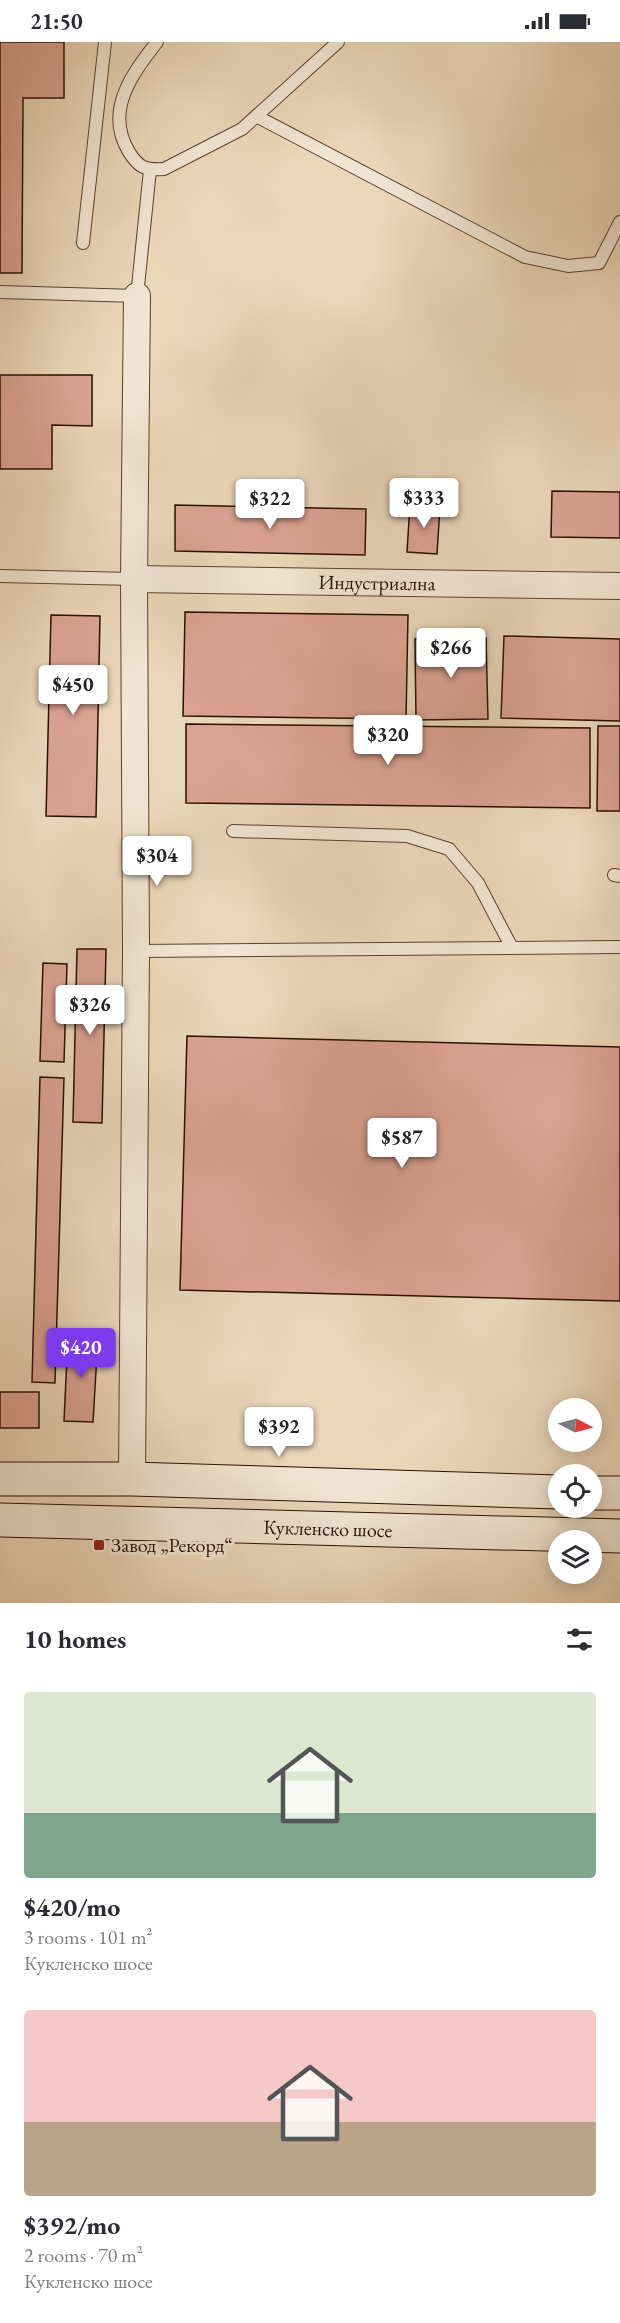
<!DOCTYPE html>
<meta charset="utf-8">
<style>
body{margin:0;font-family:"EB Garamond",serif;background:#f7f7f7;color:#2b2b33;height:100vh;display:flex;flex-direction:column;font-size:22px;white-space:nowrap}
*{box-sizing:border-box;margin:0}
p{font-size:20px;color:#7c7c81}
.icon{flex:none;width:33px;height:33px;fill:none;stroke:currentColor;stroke-width:2;stroke-linecap:round;stroke-linejoin:round}
.map{position:relative;height:1561px;overflow:hidden}
.sheet{display:flex;flex-direction:column;background:#fff;flex:1}
.sheet>*{flex:none}
.needle{width:39px;rotate:96deg}
.fabs{position:absolute;left:548px;top:1356px;display:grid;gap:12px}
.fabs a{display:grid;place-items:center;width:54px;height:54px;border-radius:50%;background:#fff;box-shadow:0 3px 15px #0003;font-size:30px}
.price{position:absolute;translate:-50% -51px;padding:0 14px;border-radius:6px;background:#fff;color:#222;font-size:20px;line-height:39px;filter:drop-shadow(0 2px 3px #0008)}
.price::after{content:'';position:absolute;left:50%;top:36px;width:18px;height:14px;margin-left:-9px;background:inherit;clip-path:polygon(0 0,100% 0,50% 100%)}
.price.selected{background:#7c3aed;color:#fff}
ul{padding:0;list-style:none}
li{display:grid;align-content:center;gap:12px;height:318px;padding:0 24px}
li span{display:grid;place-items:center;height:186px;border-radius:6px;color:#555}
li>.icon{margin-inline-start:auto}
span .icon{width:108px;height:108px;fill:#fffc;stroke-width:1}
li b{font-size:26px}
h2{display:flex;justify-content:space-between;align-items:center;height:72px;padding:0 24px;font-size:26px}
.status{display:flex;justify-content:space-between;align-items:center;height:42px;padding:0 30px;background:#fff;direction:ltr}
.status svg{height:16px;fill:currentColor}
.map>svg:first-child{display:block}
.building{fill:#dba292;stroke:#290f00;stroke-width:1.5}
.lines{fill:none;stroke-linecap:round;stroke-linejoin:round}
.service-casing{stroke:#59412e;stroke-width:14}
.minor-casing{stroke:#59412e;stroke-width:28}
.secondary-casing{stroke:#290f00;stroke-width:35}
.service{stroke:#f1e4d2;stroke-width:12}
.minor{stroke:#f1e4d2;stroke-width:26}
.secondary{stroke:#f1e4d2;stroke-width:33}
.poi-dot{fill:#8f2418;stroke:#f1e4d2;stroke-width:2}
.labels{text-anchor:middle;dominant-baseline:central;stroke-width:6;stroke-linejoin:round;paint-order:stroke}
.street-label{font-size:20px;fill:#290f00;stroke:#f1e4d2}
.poi-label{font-size:20px;fill:#290f00;stroke:#f1e4d2;text-anchor:start}
</style>
<div class="status"><b>21:50</b><svg viewBox="0 0 49 12"><path d="M0 12V9h3v3zM5 12V6h3v6zM10 12V3h3v9zM15 12V0h3v12zM26 1h20v11H26zM47 4h2v5h-2z"/></svg></div>
<div class="map">
<svg width="620" height="1561" viewBox="0 0 620 1561">
<rect width="100%" height="100%" fill="#ead6b9"/>
<filter id="stains"><feTurbulence type="fractalNoise" baseFrequency=".00333" numOctaves="4"/><feColorMatrix values="0 0 0 0 .2 0 0 0 0 .09 0 0 0 0 .02 0 0 0 .5 -.17"/></filter>
<radialGradient id="worn" r=".72"><stop offset=".6" stop-color="#630" stop-opacity="0"/><stop offset="1" stop-color="#630" stop-opacity=".3"/></radialGradient>
<path class="building" d="M0 0H64V56H23L22 231H0Z
M0 333H92V384L52 383V427H0Z
M552 449 620 450V496L551 495Z
M410 462 440 464 437 512 407 510Z
M175 463 366 467 365 513 175 509Z
M185 570 408 573 406 677 183 674Z
M51 573 100 574 96 775 46 774Z
M504 594 620 597V679L501 676Z
M486 596 488 677 416 678 415 597Z
M186 682 590 686V766L186 761Z
M598 684H620V769H597Z
M77 907H106L102 1081 73 1080Z
M43 921 67 922 64 1020 40 1019Z
M187 994 620 1005V1259L180 1248Z
M40 1035 64 1036 55 1341 32 1340Z
M68 1294 98 1295 93 1380 64 1379Z
M0 1350H39V1386H0Z"/>
<g class="lines">
<defs>
<path id="service" d="M157 0C132 32 104 69 129 110 139 126 145 128 164 127L242 87 338 0
M256 74 525 215 568 224 599 221 620 180
M83 201 105 0
M0 250 137 254 150 128
M0 534 134 537
M233 789 407 794 449 807 478 841 512 906
M614 833 620 834
M136 909 620 905"/>
<g id="minor">
<path id="s1" d="M134 537 620 544"/>
<path d="M132 1437 136 909 134 537 137 254"/>
</g>
<g id="secondary">
<path d="M0 1437H132L558 1450"/>
<path d="M591 1451H620"/>
<path id="s2" d="M0 1478 620 1494"/>
</g>
</defs>
<use href="#service" class="service-casing"/>
<use href="#minor" class="minor-casing"/>
<use href="#secondary" class="secondary-casing"/>
<use href="#service" class="service"/>
<use href="#minor" class="minor"/>
<use href="#secondary" class="secondary"/>
</g>
<rect class="poi-dot" x="93" y="1497" width="12" height="12" rx="3"/>
<g class="labels">
<g class="street-label">
<text stroke="none"><textPath href="#s1" startOffset="243">Индустриална</textPath></text>
<text stroke="none"><textPath href="#s2" startOffset="328">Кукленско шосе</textPath></text>
</g>
<g class="poi-label">
<text x="111" y="1503">Завод „Рекорд“</text>
</g>
</g>
<rect width="100%" height="100%" filter="url(#stains)"/>
<rect width="100%" height="100%" fill="url(#worn)"/>
</svg>
<div class="fabs">
<a><svg class="needle" viewBox="-14 -14 28 28"><path d="M0-13l5 13h-10z" fill="#e53935"/><path d="M0 13l5-13h-10z" fill="#7c7c81"/></svg></a>
<a><svg class="icon" aria-label="locate" viewBox="0 0 24 24"><circle cx="12" cy="12" r="6"/><path d="M12 2v4M12 18v4M2 12h4M18 12h4"/></svg></a>
<a><svg class="icon" aria-label="layers" viewBox="0 0 24 24"><path d="M12 4l9 5-9 5-9-5zM3 14l9 5 9-5"/></svg></a>
</div>
<b class="price" style="left:424px;top:487px">$333</b>
<b class="price" style="left:270px;top:488px">$322</b>
<b class="price" style="left:451px;top:637px">$266</b>
<b class="price" style="left:73px;top:674px">$450</b>
<b class="price" style="left:388px;top:724px">$320</b>
<b class="price" style="left:157px;top:845px">$304</b>
<b class="price" style="left:90px;top:994px">$326</b>
<b class="price" style="left:402px;top:1127px">$587</b>
<b class="price selected" style="left:81px;top:1337px">$420</b>
<b class="price" style="left:279px;top:1416px">$392</b>
</div>
<section class="sheet">
<h2>10 homes<svg class="icon" aria-label="filters" viewBox="0 0 24 24"><path d="M4 7h16M4 17h16"/><circle cx="9" cy="7" r="2"/><circle cx="15" cy="17" r="2"/></svg></h2>
<ul>
<li><span style="background:linear-gradient(#dfe7d0 65%,#7fa58c 0)"><svg class="icon" aria-label="home" viewBox="0 0 24 24"><path d="M3 11l9-7 9 7M6 9v11h12V9"/></svg></span><div><b>$420/mo</b><p>3 rooms · 101 m²</p><p>Кукленско шосе</p></div></li>
<li><span style="background:linear-gradient(#f6c9c9 60%,#b9a48a 0)"><svg class="icon" aria-label="home" viewBox="0 0 24 24"><path d="M3 11l9-7 9 7M6 9v11h12V9"/></svg></span><div><b>$392/mo</b><p>2 rooms · 70 m²</p><p>Кукленско шосе</p></div></li>
</ul>
</section>
